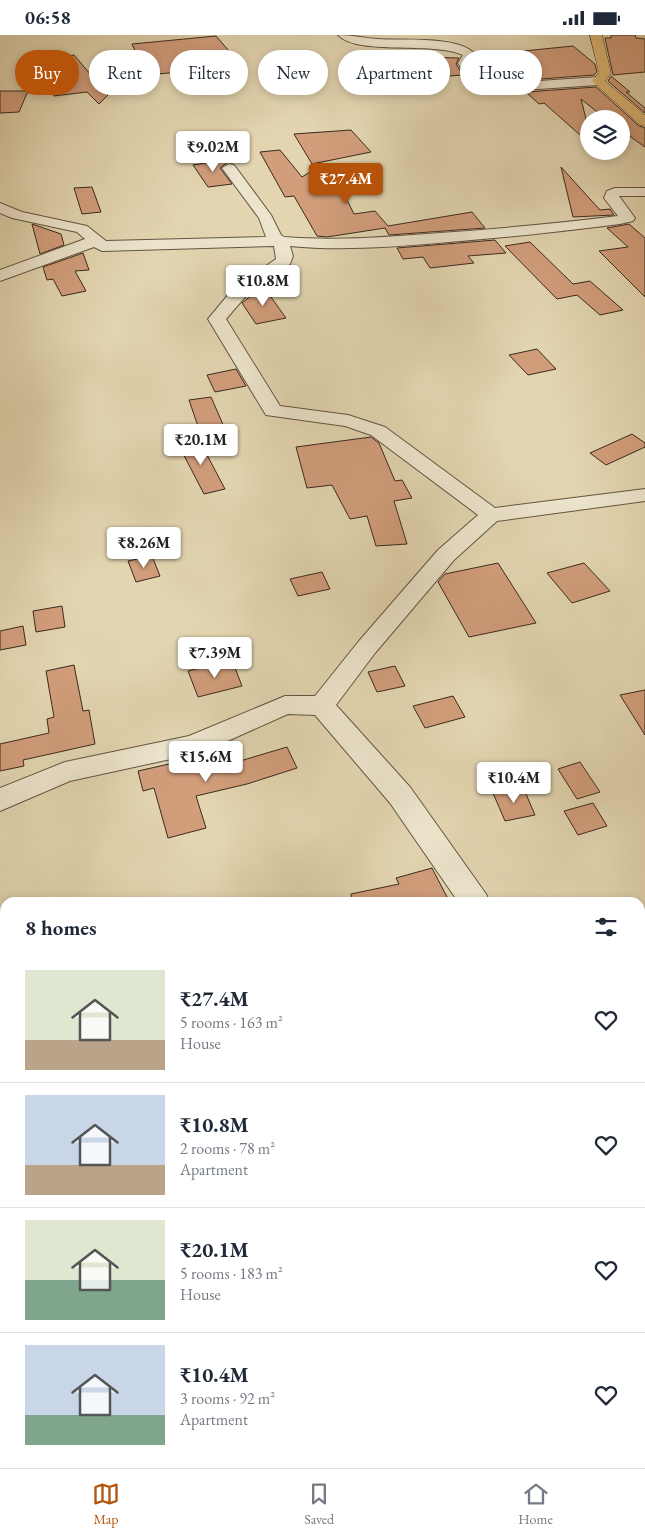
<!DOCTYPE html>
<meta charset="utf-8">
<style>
body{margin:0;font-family:"EB Garamond",serif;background:#f2f2f3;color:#1f2937;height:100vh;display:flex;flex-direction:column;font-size:19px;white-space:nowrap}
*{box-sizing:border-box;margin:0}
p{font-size:16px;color:#747a83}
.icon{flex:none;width:28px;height:28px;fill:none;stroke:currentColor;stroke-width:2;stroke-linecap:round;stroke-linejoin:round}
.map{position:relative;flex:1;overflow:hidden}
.side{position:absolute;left:0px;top:862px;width:645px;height:571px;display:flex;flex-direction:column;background:#fff;border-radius:15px 15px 0 0;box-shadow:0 2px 8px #0003}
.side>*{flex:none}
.top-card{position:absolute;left:15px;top:15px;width:615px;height:45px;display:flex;gap:10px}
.fabs{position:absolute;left:580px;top:75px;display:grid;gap:10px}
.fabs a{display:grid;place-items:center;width:50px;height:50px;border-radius:50%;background:#fff;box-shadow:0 2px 8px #0003;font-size:25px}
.price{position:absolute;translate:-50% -42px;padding:0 11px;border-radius:5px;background:#fff;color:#222;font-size:16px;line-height:32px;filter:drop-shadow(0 1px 2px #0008)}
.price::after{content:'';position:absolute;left:50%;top:30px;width:15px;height:11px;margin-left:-8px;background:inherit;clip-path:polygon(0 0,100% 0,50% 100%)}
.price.selected{background:#b45309;color:#fff}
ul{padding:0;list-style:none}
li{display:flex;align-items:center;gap:15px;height:125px;padding:0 25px}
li+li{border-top:1px solid #e0e1e3}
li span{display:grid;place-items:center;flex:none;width:140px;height:100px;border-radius:0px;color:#555}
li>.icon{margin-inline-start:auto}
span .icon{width:60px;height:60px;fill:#fffc;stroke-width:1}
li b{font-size:21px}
h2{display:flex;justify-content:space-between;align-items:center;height:60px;padding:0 25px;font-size:21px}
.chip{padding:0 18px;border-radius:22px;background:#fff;box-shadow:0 2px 8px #0003;font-size:18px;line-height:45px}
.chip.selected{background:#b45309;color:#fff}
.status{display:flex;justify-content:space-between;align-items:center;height:35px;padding:0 25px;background:#fff;direction:ltr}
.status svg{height:14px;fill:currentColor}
.tabs{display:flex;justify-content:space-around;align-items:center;height:70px;border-top:1px solid #e0e1e3;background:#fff;font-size:14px;color:#747a83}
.tabs a{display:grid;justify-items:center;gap:2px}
.tabs .selected{color:#b45309}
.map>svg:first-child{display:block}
.building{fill:#d19d7b;stroke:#3a2a1f}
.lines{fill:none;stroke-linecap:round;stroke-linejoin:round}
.street-casing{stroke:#645543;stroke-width:2}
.primary-casing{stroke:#3a2a1f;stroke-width:1}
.street{fill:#ece4cc;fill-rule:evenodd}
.primary{fill:#e1ba78;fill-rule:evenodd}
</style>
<div class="status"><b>06:58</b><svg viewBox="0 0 49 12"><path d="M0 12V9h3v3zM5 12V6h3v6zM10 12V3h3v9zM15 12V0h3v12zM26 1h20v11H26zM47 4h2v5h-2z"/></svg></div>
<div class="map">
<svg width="645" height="1433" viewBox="0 0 645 1433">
<rect width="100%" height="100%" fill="#e2d5b0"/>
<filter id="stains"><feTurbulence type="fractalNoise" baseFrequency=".004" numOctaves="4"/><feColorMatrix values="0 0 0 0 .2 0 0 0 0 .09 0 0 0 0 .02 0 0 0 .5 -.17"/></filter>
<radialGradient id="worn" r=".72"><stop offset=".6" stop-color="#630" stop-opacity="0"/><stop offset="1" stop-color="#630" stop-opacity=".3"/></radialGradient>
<path class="building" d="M611 0H635L636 3 645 4V37L613 40 605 3H611Z
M216 1 235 23 206 25 213 34 146 40 132 9Z
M573 11 595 29 597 37 594 40 514 46 503 36 497 37 473 31 472 28 475 23H487L484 20Z
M74 20 108 60 99 69 87 57 54 61 43 43 68 40 51 24Z
M386 22 412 47 372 51 350 26Z
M418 22 459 23 456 29 463 40 422 43Z
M611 41 630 57H626L645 73V78L608 46Z
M596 52 639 91 645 93V112L621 95V84H606L581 64 589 96V108L544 68 539 69 526 57Z
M0 56H28L19 77 0 78Z
M351 95 371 117 312 129 294 99Z
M280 115 302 142 319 131 335 159H344L354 179 375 176 388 191 472 177 485 193 389 200 385 193 327 202 317 201 294 161 285 162 260 117Z
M231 124 233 128 228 127 220 133 232 149 208 152 193 130Z
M561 132 600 175 610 174 614 180 573 182Z
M92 152 101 177 82 179 74 153Z
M32 189 61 199 64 210 40 219Z
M629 189 645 203V262L599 216 628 212 607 193Z
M495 205 506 218 468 221 474 228 430 233 423 222 403 224 397 213Z
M530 207 573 249 590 246 623 275 600 280 577 260 557 264 505 211Z
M83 218 89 235 75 236 86 256 62 261 53 244 47 245 43 232Z
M263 251 286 283 256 289 242 268Z
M537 314 556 334 528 340 509 320Z
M236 334 246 351 215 357 207 340Z
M211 362 228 401 203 406 189 365Z
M632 399 645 408V412L606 430 590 418Z
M371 402 379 408 395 446 402 445 412 463 394 466 407 509 376 511 367 481 350 484 332 450 307 453 296 412Z
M198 403 225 454 204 459 177 407Z
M152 521 160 541 136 547 128 526Z
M498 528 536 588 469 602 438 547 445 539Z
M584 528 610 556 572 568 547 538Z
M322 537 330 554 298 561 290 544Z
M62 571 65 592 36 597 33 576Z
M23 591 26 610 0 615V596Z
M232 625 242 651 198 662 188 636Z
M74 630 83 676 89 675 95 709 23 725 24 731 0 736V709L49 698 47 684 54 682 46 636Z
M395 631 405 651 377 657 368 637Z
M645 655V700L620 660Z
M453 661 465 682 425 693 413 671Z
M287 712 297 733 247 749 196 761 206 793 168 803 154 753 143 756 138 736 236 714 240 726Z
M580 727 600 757 577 764 558 734Z
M523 752 535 780 505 786 493 758Z
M593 768 607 791 578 800 564 776Z
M432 833 447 862 429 868H352L351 859 399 849 396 843Z"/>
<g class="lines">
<defs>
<path id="street" d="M338 0C352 0 364 3 377 4 401 6 458 0 475 19L470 28 472 33 503 40 510 48 598 42 604 46 598 50 508 56 498 52 494 45 464 38 458 28 463 20C432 6 358 21 338 0Z
M229 129 234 130 271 180 281 200 284 202C336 206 388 202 440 198 499 194 559 188 618 181L604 163 607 156 615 153H645V161H619L635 183 633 186 620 189C559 197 499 203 438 208 389 212 339 216 290 211L293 221 290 229 245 262 226 284 280 371 348 380 385 392 495 473 645 454V466L497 486 454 525 375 618 336 670 410 752 486 859 490 868H459L390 768 315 680 288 679 203 717 70 746 0 776V753L65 727 189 701 285 661H315L359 606 438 515 478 480 371 400 345 391 266 380 208 284 233 254 276 224 274 211 102 216 94 212 0 246V235L85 204 77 197 12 183 0 178V168L22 177 87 191 106 206 266 202 259 183 222 133Z
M640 1160 645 1162V1203L640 1201Z"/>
<path id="primary" d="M590 0H602L611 38 605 46 645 80V91L640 90 592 46 599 38Z"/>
</defs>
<use href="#street" class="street-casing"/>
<use href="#primary" class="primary-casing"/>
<use href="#street" class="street"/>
<use href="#primary" class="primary"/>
</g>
<rect width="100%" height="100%" filter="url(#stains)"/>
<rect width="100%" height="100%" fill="url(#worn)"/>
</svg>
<div class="fabs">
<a><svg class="icon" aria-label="layers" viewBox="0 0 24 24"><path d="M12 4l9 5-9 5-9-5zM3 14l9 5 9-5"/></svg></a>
</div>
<b class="price" style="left:213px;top:138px">₹9.02M</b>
<b class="price selected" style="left:346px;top:170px">₹27.4M</b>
<b class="price" style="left:263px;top:272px">₹10.8M</b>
<b class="price" style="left:201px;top:431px">₹20.1M</b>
<b class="price" style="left:144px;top:534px">₹8.26M</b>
<b class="price" style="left:215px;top:644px">₹7.39M</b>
<b class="price" style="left:206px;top:748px">₹15.6M</b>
<b class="price" style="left:514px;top:769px">₹10.4M</b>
<div class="top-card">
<a class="chip selected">Buy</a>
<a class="chip">Rent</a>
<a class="chip">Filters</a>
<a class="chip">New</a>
<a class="chip">Apartment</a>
<a class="chip">House</a>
</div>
<section class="side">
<h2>8 homes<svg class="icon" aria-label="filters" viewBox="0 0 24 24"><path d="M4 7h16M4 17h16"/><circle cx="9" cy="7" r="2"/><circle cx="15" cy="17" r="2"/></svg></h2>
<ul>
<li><span style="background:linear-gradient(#dfe7d0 70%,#b9a48a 0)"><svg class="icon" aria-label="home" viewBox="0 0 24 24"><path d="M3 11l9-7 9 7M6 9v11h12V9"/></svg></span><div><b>₹27.4M</b><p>5 rooms · 163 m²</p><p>House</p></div><svg class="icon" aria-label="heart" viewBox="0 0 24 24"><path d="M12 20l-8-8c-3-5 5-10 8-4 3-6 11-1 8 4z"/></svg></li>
<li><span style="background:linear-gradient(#c9d6e8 70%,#b9a48a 0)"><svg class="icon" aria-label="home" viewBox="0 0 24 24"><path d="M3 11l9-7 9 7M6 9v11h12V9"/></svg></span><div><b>₹10.8M</b><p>2 rooms · 78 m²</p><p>Apartment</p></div><svg class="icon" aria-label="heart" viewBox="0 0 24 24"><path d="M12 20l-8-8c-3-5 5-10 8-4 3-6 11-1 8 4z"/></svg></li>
<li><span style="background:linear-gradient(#dfe7d0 60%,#7fa58c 0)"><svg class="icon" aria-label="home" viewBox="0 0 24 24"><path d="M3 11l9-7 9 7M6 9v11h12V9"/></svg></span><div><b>₹20.1M</b><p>5 rooms · 183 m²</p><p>House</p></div><svg class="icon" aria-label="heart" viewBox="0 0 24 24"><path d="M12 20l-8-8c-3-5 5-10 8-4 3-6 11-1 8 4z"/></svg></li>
<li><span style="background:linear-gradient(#c9d6e8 70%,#7fa58c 0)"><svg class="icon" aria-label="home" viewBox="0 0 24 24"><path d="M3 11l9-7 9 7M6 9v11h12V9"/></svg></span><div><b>₹10.4M</b><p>3 rooms · 92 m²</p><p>Apartment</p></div><svg class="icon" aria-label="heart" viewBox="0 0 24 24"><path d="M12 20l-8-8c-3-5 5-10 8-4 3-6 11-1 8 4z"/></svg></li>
</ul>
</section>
</div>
<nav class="tabs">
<a class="selected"><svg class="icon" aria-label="map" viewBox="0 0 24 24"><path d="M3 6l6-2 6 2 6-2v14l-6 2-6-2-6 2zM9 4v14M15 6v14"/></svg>Map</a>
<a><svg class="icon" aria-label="saved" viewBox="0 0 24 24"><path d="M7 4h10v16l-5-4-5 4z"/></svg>Saved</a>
<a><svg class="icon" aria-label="home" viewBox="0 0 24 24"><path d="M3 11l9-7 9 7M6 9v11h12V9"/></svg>Home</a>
</nav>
